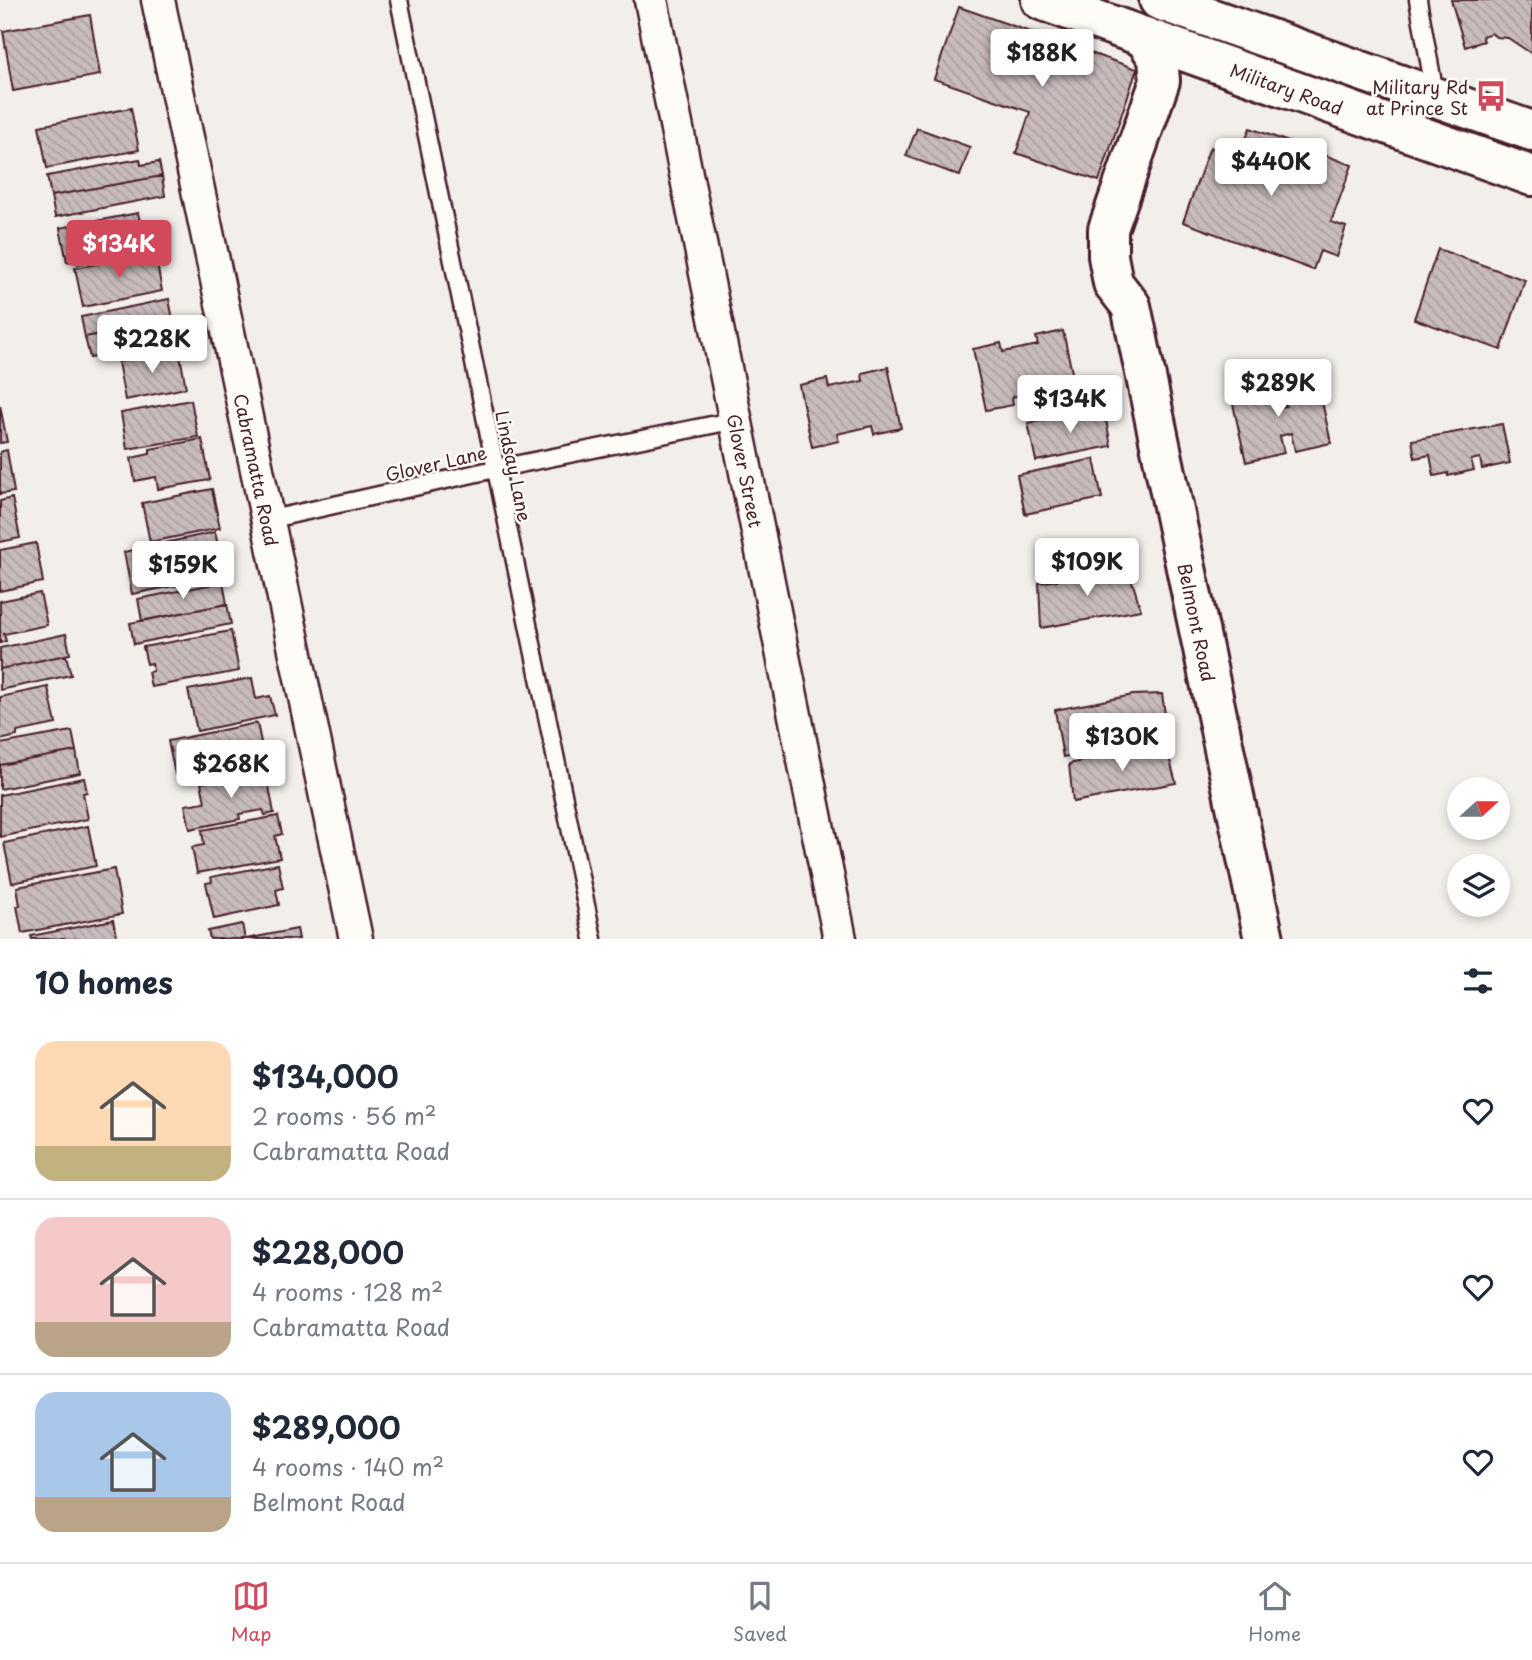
<!DOCTYPE html>
<meta charset="utf-8">
<style>
body{margin:0;font-family:"Playpen Sans",sans-serif;background:#f2f2f3;color:#1f2937;height:100vh;display:flex;flex-direction:column;font-size:26px;white-space:nowrap}
*{box-sizing:border-box;margin:0}
p{font-size:23px;color:#747a83}
.icon{flex:none;width:38px;height:38px;fill:none;stroke:currentColor;stroke-width:2;stroke-linecap:round;stroke-linejoin:round}
.map{position:relative;height:939px;overflow:hidden}
.side{display:flex;flex-direction:column;background:#fff;flex:1}
.side>*{flex:none}
.needle{width:46px;rotate:69deg}
.controls{position:absolute;left:1447px;top:777px;display:grid;gap:14px}
.controls a{display:grid;place-items:center;width:63px;height:63px;border-radius:50%;background:#fff;box-shadow:0 4px 10px #0003;font-size:35px}
.price{position:absolute;translate:-50% -60px;padding:0 16px;border-radius:7px;background:#fff;color:#222;font-size:23px;line-height:46px;filter:drop-shadow(0 2px 4px #0008)}
.price::after{content:'';position:absolute;left:50%;top:42px;width:21px;height:16px;margin-left:-10px;background:inherit;clip-path:polygon(0 0,100% 0,50% 100%)}
.price.on{background:#d1495b;color:#fff}
ul{padding:0;list-style:none}
li{display:flex;align-items:center;gap:21px;height:175px;padding:0 35px}
li+li{border-top:2px solid #e0e1e3}
li span{display:grid;place-items:center;flex:none;width:196px;height:140px;border-radius:21px;color:#555}
li>.icon{margin-inline-start:auto}
span .icon{width:84px;height:84px;fill:#fffc;stroke-width:1}
li b{font-size:30px}
h2{display:flex;justify-content:space-between;align-items:center;height:84px;padding:0 35px;font-size:30px}
.tab-bar{display:flex;justify-content:space-around;align-items:center;height:98px;border-top:2px solid #e0e1e3;background:#fff;font-size:19px;color:#747a83}
.tab-bar a{display:grid;justify-items:center;gap:4px}
.tab-bar .on{color:#d1495b}
.map>svg:first-child{display:block}
.building{fill:url(#building-back-hatch);stroke:#4a1f2b;stroke-width:2}
.lines{fill:none;stroke-linecap:round;stroke-linejoin:round}
.service-casing{stroke:#4a1f2b;stroke-width:21}
.minor-casing{stroke:#4a1f2b;stroke-width:37}
.tertiary-casing{stroke:#4a1f2b;stroke-width:44}
.trunk-casing{stroke:#4a1f2b;stroke-width:44}
.service{stroke:#fdfcf7;stroke-width:16}
.minor{stroke:#fdfcf7;stroke-width:32}
.tertiary{stroke:#fdfcf7;stroke-width:38}
.trunk{stroke:#fdfcf7;stroke-width:38}
.labels{text-anchor:middle;dominant-baseline:central;stroke-width:5;stroke-linejoin:round;paint-order:stroke}
.poi-label{font-size:18px;fill:#4a1f2b;stroke:#fdfcf7;text-anchor:end}
.street-label{font-size:18px;fill:#4a1f2b;stroke:#fdfcf7}
</style>
<div class="map">
<svg width="1532" height="939" viewBox="0 0 1532 939">
<defs>
<pattern id="building-back-hatch" width="6" height="6" patternUnits="userSpaceOnUse" patternTransform="scale(1.75)"><rect width="6" height="6" fill="#c8bbbb"/><path d="M-1 5l2 2M0 0l6 6M5-1l2 2" fill="none" stroke="#ada0a1"/></pattern>
</defs>
<rect width="100%" height="100%" fill="#f2efeb"/>
<filter id="ink" filterUnits="userSpaceOnUse"><feTurbulence type="fractalNoise" baseFrequency=".0143" numOctaves="2"/><feDisplacementMap in="SourceGraphic" scale="14" xChannelSelector="R" yChannelSelector="G"/><feConvolveMatrix kernelMatrix="1 2 1 2 8 2 1 2 1" color-interpolation-filters="sRGB"/></filter>
<g filter="url(#ink)">
<path class="building" d="M1451 0H1532V54L1508 38 1496 37 1491 33 1482 36 1484 41 1465 47Z
M959 7 1137 69 1099 181 1016 153 1030 112 934 79Z
M90 15 100 75 13 91 3 31Z
M131 108 139 150 47 168 39 126Z
M917 128 970 147 960 176 906 156Z
M1250 128 1352 165 1331 222 1346 227 1336 257 1320 251 1313 270 1183 222 1210 147 1224 153 1229 139 1244 144Z
M140 159 141 165 159 162 162 176 51 196 47 176Z
M162 176 165 196 55 217 51 196Z
M138 213 141 226 151 225 156 249 78 264 77 260 67 262 60 228Z
M1438 249 1525 280 1501 350 1414 319Z
M155 253 162 291 83 307 75 268Z
M169 299 173 320 85 337 81 317Z
M173 320 177 341 90 358 85 337Z
M1063 331 1076 391 1048 397 1046 390 1012 397 1013 405 986 410 973 349 1001 343 1003 352 1038 345 1036 337Z
M179 350 186 388 125 400 118 362Z
M888 367 901 428 874 434 872 426 837 434 839 441 812 447 799 385 827 379 829 388 863 381 862 373Z
M1267 377 1274 409 1286 406 1282 391 1318 383 1331 443 1295 451 1291 433 1280 436 1284 453 1246 462 1229 386Z
M191 400 198 437 127 449 121 413Z
M0 405 7 442 0 443Z
M1104 409 1111 446 1036 461 1028 423Z
M1502 424 1510 463 1482 469 1480 458 1471 460 1474 470 1448 476V473L1434 476 1430 455 1415 458 1412 440Z
M202 439 210 480 158 489 156 477 135 481 131 458 150 454V449Z
M7 450 14 492 0 494V452Z
M1094 459 1102 498 1025 514 1017 475Z
M212 489 220 528 150 542 142 503Z
M12 498 20 538 0 542V501Z
M215 532 225 576 132 594 124 552Z
M36 543 43 582 0 591V550Z
M1128 568 1141 610 1041 628 1039 583Z
M223 582 227 604 142 621 138 599Z
M40 593 47 625 4 634 6 641 0 643V601Z
M227 604 231 624 134 644 130 623Z
M231 631 239 671 151 687 148 672 153 671 152 663 147 664 143 647Z
M66 634 70 654 0 669V648Z
M66 655 71 675 0 690V669Z
M252 678 256 699 270 696 275 715 197 731 188 690Z
M48 687 56 724 17 732V736L0 740V697Z
M1162 694 1168 734 1063 757 1055 710 1133 695Z
M257 723 265 762 204 774 203 769 175 774 168 741Z
M72 731 76 751 0 765V744Z
M1165 742 1176 783 1073 802 1069 764Z
M76 751 80 773 0 789V765Z
M266 771 274 813 265 815 263 810 239 814 240 819 190 829 185 805 205 802 201 783Z
M84 778 87 792 83 793 88 819 0 837V795Z
M278 816 282 834 275 836 280 858 197 873 192 847 204 845 202 830Z
M88 826 96 866 12 883 4 843Z
M278 864 283 888 276 890 279 905 214 919 206 883 212 882 211 877Z
M114 869 122 914 22 933 17 906H20L17 887Z
M113 920 117 939H32L31 936Z
M242 924 245 939H210L208 931Z
M297 929 299 939H246Z"/>
<g class="lines">
<defs>
<path id="service" d="M399 0 593 939
M1418 0 1435 94
M267 520 495 469 736 420"/>
<g id="minor">
<path id="s1" d="M158 0 356 939"/>
<path id="s2" d="M651 0 840 939"/>
</g>
<g id="tertiary">
<path id="s3" d="M1144 37 1158 58 1160 81 1108 229V256L1113 283 1131 306 1264 939"/>
</g>
<g id="trunk">
<path id="s4" d="M1041 0 1532 176"/>
<path d="M1159 0 1532 131"/>
</g>
</defs>
<use href="#service" class="service-casing"/>
<use href="#minor" class="minor-casing"/>
<use href="#tertiary" class="tertiary-casing"/>
<use href="#trunk" class="trunk-casing"/>
<use href="#service" class="service"/>
<use href="#minor" class="minor"/>
<use href="#tertiary" class="tertiary"/>
<use href="#trunk" class="trunk"/>
</g>
</g>
<defs>
<symbol id="bus-bare" viewBox="-9 -9 18 18"><path d="M-5-6H5V4H4V6H2V4H-2V6H-4V4H-5ZM-3.5-4V0h7V-4ZM-3.5 1.2v1.5H-2V1.2ZM2 1.2v1.5H3.5V1.2Z" fill="#d1495b" stroke="#fdfcf7" stroke-width="2.5" paint-order="stroke"/></symbol>
</defs>
<g fill-rule="evenodd">
<use href="#bus-bare" x="1469" y="74" width="44" height="44"/>
</g>
<g class="labels">
<g class="poi-label">
<text x="1468" y="86">Military Rd<tspan x="1468" dy="21">at Prince St</tspan></text>
</g>
<g class="street-label">
<text stroke="none"><textPath href="#s4" startOffset="261">Military Road</textPath></text>
<text transform="translate(436 463) rotate(-13)">Glover Lane</text>
<text transform="translate(514 466) rotate(78)">Lindsay Lane</text>
<text stroke="none"><textPath href="#s2" startOffset="480">Glover Street</textPath></text>
<text stroke="none"><textPath href="#s1" startOffset="480">Cabramatta Road</textPath></text>
<text stroke="none"><textPath href="#s3" startOffset="612">Belmont Road</textPath></text>
</g>
</g>
</svg>
<div class="controls">
<a><svg class="needle" viewBox="-14 -14 28 28"><path d="M0-13l5 13h-10z" fill="#e53935"/><path d="M0 13l5-13h-10z" fill="#747a83"/></svg></a>
<a><svg class="icon" aria-label="layers" viewBox="0 0 24 24"><path d="M12 4l9 5-9 5-9-5zM3 14l9 5 9-5"/></svg></a>
</div>
<b class="price" style="left:1042px;top:89px">$188K</b>
<b class="price" style="left:1271px;top:198px">$440K</b>
<b class="price on" style="left:119px;top:280px">$134K</b>
<b class="price" style="left:152px;top:375px">$228K</b>
<b class="price" style="left:1278px;top:419px">$289K</b>
<b class="price" style="left:1070px;top:435px">$134K</b>
<b class="price" style="left:1087px;top:598px">$109K</b>
<b class="price" style="left:183px;top:601px">$159K</b>
<b class="price" style="left:1122px;top:773px">$130K</b>
<b class="price" style="left:231px;top:800px">$268K</b>
</div>
<section class="side">
<h2>10 homes<svg class="icon" aria-label="filters" viewBox="0 0 24 24"><path d="M4 7h16M4 17h16"/><circle cx="9" cy="7" r="2"/><circle cx="15" cy="17" r="2"/></svg></h2>
<ul>
<li><span style="background:linear-gradient(#ffd9b3 75%,#c2b280 0)"><svg class="icon" aria-label="home" viewBox="0 0 24 24"><path d="M3 11l9-7 9 7M6 9v11h12V9"/></svg></span><div><b>$134,000</b><p>2 rooms · 56 m²</p><p>Cabramatta Road</p></div><svg class="icon" aria-label="heart" viewBox="0 0 24 24"><path d="M12 20l-8-8c-3-5 5-10 8-4 3-6 11-1 8 4z"/></svg></li>
<li><span style="background:linear-gradient(#f6c9c9 75%,#b9a48a 0)"><svg class="icon" aria-label="home" viewBox="0 0 24 24"><path d="M3 11l9-7 9 7M6 9v11h12V9"/></svg></span><div><b>$228,000</b><p>4 rooms · 128 m²</p><p>Cabramatta Road</p></div><svg class="icon" aria-label="heart" viewBox="0 0 24 24"><path d="M12 20l-8-8c-3-5 5-10 8-4 3-6 11-1 8 4z"/></svg></li>
<li><span style="background:linear-gradient(#a9c7e8 75%,#b9a48a 0)"><svg class="icon" aria-label="home" viewBox="0 0 24 24"><path d="M3 11l9-7 9 7M6 9v11h12V9"/></svg></span><div><b>$289,000</b><p>4 rooms · 140 m²</p><p>Belmont Road</p></div><svg class="icon" aria-label="heart" viewBox="0 0 24 24"><path d="M12 20l-8-8c-3-5 5-10 8-4 3-6 11-1 8 4z"/></svg></li>
</ul>
</section>
<nav class="tab-bar">
<a class="on"><svg class="icon" aria-label="map" viewBox="0 0 24 24"><path d="M3 6l6-2 6 2 6-2v14l-6 2-6-2-6 2zM9 4v14M15 6v14"/></svg>Map</a>
<a><svg class="icon" aria-label="saved" viewBox="0 0 24 24"><path d="M7 4h10v16l-5-4-5 4z"/></svg>Saved</a>
<a><svg class="icon" aria-label="home" viewBox="0 0 24 24"><path d="M3 11l9-7 9 7M6 9v11h12V9"/></svg>Home</a>
</nav>
